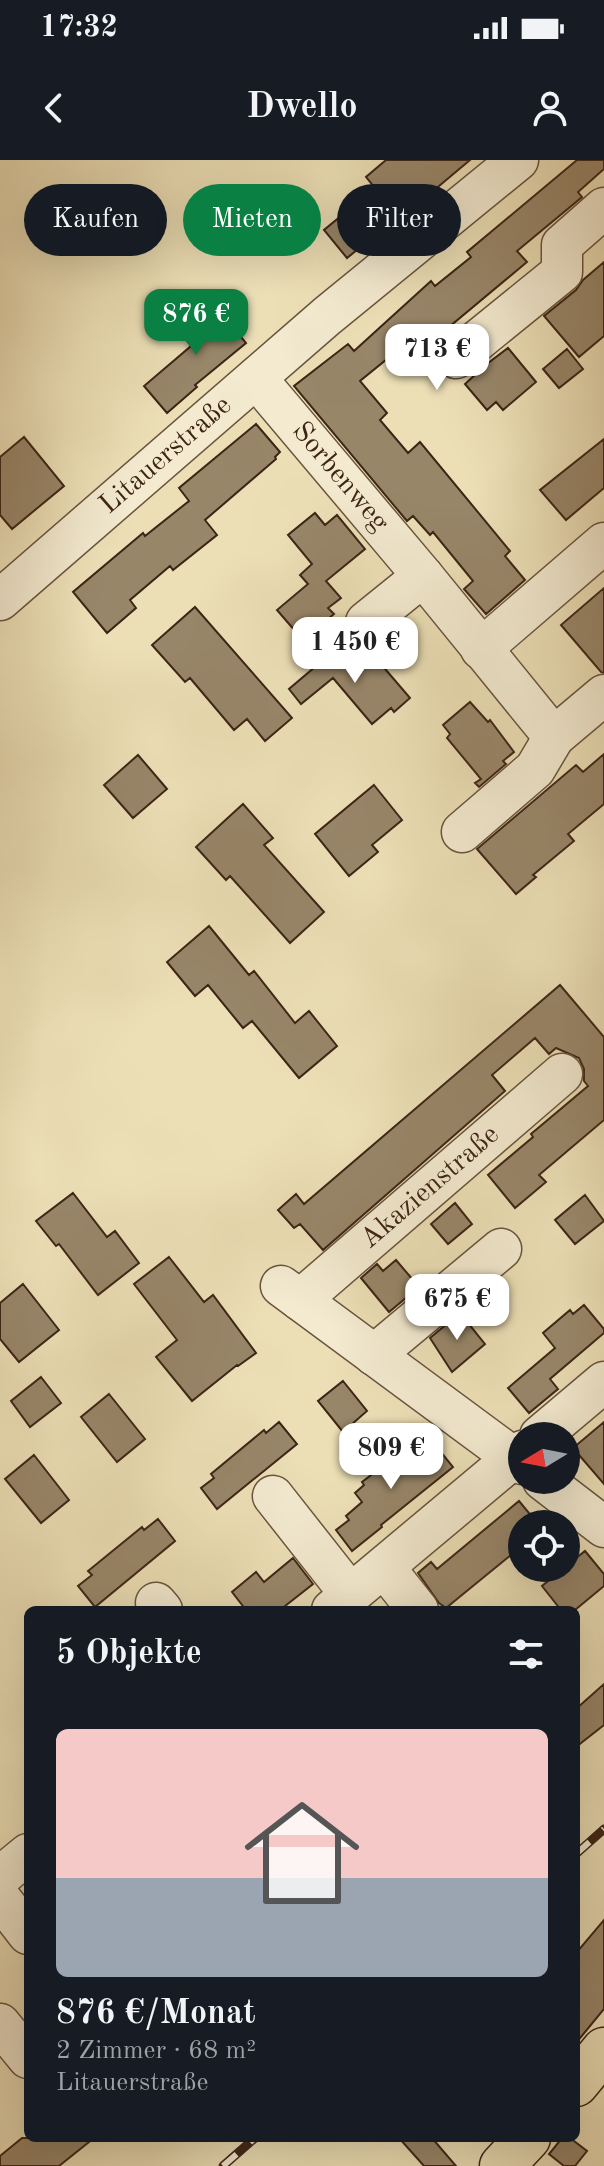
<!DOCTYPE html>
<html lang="de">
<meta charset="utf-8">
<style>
body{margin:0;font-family:"Old Standard TT",serif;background:#242831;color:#f1f3f6;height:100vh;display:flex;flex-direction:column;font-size:30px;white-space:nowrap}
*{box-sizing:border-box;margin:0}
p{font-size:26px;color:#9ea1a6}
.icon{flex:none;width:44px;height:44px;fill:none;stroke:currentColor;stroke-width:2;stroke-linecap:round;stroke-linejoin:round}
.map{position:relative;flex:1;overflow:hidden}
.details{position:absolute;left:24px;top:1446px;width:556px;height:536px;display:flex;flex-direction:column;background:#171b24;border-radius:12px;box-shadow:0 8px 32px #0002}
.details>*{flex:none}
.hud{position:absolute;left:24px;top:24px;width:556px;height:72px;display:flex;gap:16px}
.needle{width:52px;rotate:260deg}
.controls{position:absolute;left:508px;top:1262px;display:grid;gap:16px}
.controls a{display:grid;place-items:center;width:72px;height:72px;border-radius:50%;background:#171b24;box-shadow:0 8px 32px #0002;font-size:40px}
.price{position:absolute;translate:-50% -68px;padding:0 18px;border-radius:16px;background:#fff;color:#222;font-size:26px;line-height:52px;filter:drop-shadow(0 2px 4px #0008)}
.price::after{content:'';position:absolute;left:50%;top:48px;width:24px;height:18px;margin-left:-12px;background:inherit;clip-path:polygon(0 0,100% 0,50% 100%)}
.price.active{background:#0b8043;color:#fff}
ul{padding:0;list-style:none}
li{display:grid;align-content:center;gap:16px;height:424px;padding:0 32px}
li+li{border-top:2px solid #363941}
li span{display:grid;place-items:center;height:248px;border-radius:12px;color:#555}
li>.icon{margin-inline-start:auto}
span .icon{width:144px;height:144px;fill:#fffc;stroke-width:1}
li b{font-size:34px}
h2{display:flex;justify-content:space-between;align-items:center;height:96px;padding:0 32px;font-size:34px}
.pill{padding:0 28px;border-radius:36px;background:#171b24;box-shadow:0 8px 32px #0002;font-size:28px;line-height:72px}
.pill.active{background:#0b8043;color:#fff}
.status{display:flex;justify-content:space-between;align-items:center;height:56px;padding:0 40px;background:#171b24;direction:ltr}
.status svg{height:22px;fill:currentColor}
header{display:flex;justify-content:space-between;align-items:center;height:104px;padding:0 32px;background:#171b24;font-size:36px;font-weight:700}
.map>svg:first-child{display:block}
.building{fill:#988669;stroke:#3d2516;stroke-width:2}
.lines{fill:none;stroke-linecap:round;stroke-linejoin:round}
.minor-casing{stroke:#69543e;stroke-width:43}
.major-casing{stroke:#3d2516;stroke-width:47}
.minor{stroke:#f3ead0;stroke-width:40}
.major{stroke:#ecdfb6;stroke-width:44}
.rail-casing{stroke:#3d2516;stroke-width:9}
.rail{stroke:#f3ead0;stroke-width:6;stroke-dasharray:18;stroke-linecap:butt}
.labels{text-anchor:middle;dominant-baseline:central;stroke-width:8;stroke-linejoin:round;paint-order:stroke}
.street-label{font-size:28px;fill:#3d2516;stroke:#f3ead0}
</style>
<div class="status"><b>17:32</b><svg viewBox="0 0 49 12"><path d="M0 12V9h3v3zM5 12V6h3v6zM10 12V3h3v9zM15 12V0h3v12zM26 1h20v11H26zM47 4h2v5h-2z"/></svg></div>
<header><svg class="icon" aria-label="back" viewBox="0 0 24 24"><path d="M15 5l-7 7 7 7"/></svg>Dwello<svg class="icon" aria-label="person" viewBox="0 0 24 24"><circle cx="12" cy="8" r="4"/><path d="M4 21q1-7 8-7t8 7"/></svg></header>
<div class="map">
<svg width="604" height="2006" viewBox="0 0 604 2006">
<rect width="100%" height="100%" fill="#ecdfb6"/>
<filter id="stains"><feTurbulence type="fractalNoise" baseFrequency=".0025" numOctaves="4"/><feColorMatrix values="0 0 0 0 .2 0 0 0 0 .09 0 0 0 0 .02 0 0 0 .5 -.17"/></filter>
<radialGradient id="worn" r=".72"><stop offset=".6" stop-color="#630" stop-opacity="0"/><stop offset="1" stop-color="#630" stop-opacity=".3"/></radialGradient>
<path class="building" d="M386 0H470L401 58 399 56 347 98 324 70 375 28 366 17Z
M577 0H604V9L578 32 582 37 517 91 527 102 431 182 424 174 395 199 392 195 360 221 387 253 380 260 408 293 420 282 510 391 505 396 525 420 486 454 464 429 473 421 433 372 430 375 413 356 407 361 294 226 348 184 354 191 431 121 435 126 471 97 467 92Z
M604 102V176L579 197 544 156 576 130 583 120Z
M213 142 246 183 195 225 197 227 167 253 144 226 191 186 179 170Z
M508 188 536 222 503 250 496 242 487 250 465 224 476 214 475 213Z
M567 189 583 209 559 228 543 209Z
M256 264 280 292 275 297 276 299 205 360 217 375 173 410 170 406 130 440 136 448 107 473 73 432 143 373 145 376 189 341 179 328Z
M24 277 64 326 12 369 0 355V297Z
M604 279V328L566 360 540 330Z
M315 353 325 365 337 355 365 389 326 421 341 438 328 448 334 454 303 480 277 450 308 424 300 415 312 404 288 375Z
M604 428V513L601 512 561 465Z
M195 447 292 558 265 581 247 559 234 570 190 518 185 522 152 485Z
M335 490 343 500 350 494 361 507 374 496 410 538 394 552 391 548 372 564 333 518 301 544 289 529Z
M470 542 488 562 490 560 514 592 503 601 506 604 479 627 475 623 481 619 447 578 450 574 443 565Z
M604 594V644L568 674 574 681 533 715 536 717 516 734 477 689 576 605 583 612Z
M138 595 167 629 133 658 104 625Z
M374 625 402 660 372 685 378 692 349 716 315 674Z
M243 644 273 678 264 685 324 752 290 783 230 716 226 720 196 687Z
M209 766 249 815 254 811 295 863 309 851 337 886 299 918 252 861 243 868 208 825 195 836 167 802Z
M560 825 604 877V960L539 1015 546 1022 515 1048 488 1015 533 977 531 974 588 926 584 921V909L579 898 556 888 549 894 535 878 492 915 505 931 323 1090 300 1064 294 1068 278 1050 296 1034 304 1044Z
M73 1033 107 1077 115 1071 139 1103 98 1135 59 1084 56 1086 36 1061Z
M585 1035 604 1061 575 1084 555 1060Z
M455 1043 472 1064 448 1084 431 1064Z
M169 1097 204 1142 213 1135 256 1193 238 1206 237 1205 192 1241 156 1197 177 1180 134 1124Z
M396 1100 419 1127 389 1152 361 1118 377 1104 383 1111Z
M23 1124 59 1170 19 1202 0 1179V1143Z
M584 1145 604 1169V1173L550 1219 558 1229 529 1253 508 1228 555 1188 543 1173 570 1150 573 1154Z
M460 1153 485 1184 452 1212 430 1178Z
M41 1217 61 1243 30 1267 11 1241Z
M343 1221 367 1251 343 1272 318 1241Z
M109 1234 145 1279 117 1302 81 1257Z
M279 1262 297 1284 217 1349 201 1328 214 1318 211 1314 264 1270 266 1273Z
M604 1262V1324L573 1288Z
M394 1284 411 1305 436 1286 453 1307 381 1365 382 1367 352 1391 336 1370 349 1360 346 1356 362 1342 355 1333 364 1325 362 1322 379 1309 373 1301Z
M34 1295 69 1340 41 1363 5 1319Z
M519 1341 534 1359 528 1364H522V1386L446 1448 439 1443 418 1413 431 1402 437 1409Z
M158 1359 175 1381 95 1447 78 1426 92 1415 88 1411 142 1367 144 1370Z
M585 1391 604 1414V1426L575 1450H561L542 1426Z
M293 1398 313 1424 280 1450H246L232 1432 256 1412 264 1422Z
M604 1524V1565L576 1587V1549Z
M604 1760V1849L576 1883V1793Z
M22 1978H94L59 2006H0V1996Z
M399 1978H432L456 2006H424Z
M562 1978H570L587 1991 575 2006H564L549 1994Z"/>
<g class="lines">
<defs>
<g id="minor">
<path d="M456 198 562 112V85L604 48"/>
<path id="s1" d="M256 218 423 416 554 577 535 609 462 672"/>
<path id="s2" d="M0 440 327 156 518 0"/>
<path d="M366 462 423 416"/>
<path d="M481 489 604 383"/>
<path d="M554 577 604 535"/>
<path d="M281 1126 522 1304"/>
<path id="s3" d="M300 1140 562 914"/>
<path d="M374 1195 501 1089"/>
<path d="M540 1276 604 1222"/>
<path d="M543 1320 604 1367"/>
<path d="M273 1336 351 1435"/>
<path d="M384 1407 418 1450"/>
<path d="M156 1443 162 1450"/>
<path d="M332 1450 522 1291"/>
<path d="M0 1717 28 1694"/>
<path d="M0 1738 28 1774"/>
<path d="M0 1864 28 1898"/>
</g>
<path id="major" d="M576 1924 604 1890
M502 2006 528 1978"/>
</defs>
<use href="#minor" class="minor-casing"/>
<use href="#major" class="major-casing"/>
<use href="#minor" class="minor"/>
<use href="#major" class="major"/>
<defs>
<path id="rail" d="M576 1694 604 1669
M223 2006 255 1978"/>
</defs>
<use href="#rail" class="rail-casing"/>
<use href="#rail" class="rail"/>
</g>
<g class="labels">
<g class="street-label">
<text stroke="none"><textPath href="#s2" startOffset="220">Litauerstraße</textPath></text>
<text stroke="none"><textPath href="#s1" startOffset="130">Sorbenweg</textPath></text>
<text stroke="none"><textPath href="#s3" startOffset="172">Akazienstraße</textPath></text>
</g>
</g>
<rect width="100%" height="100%" filter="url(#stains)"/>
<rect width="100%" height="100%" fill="url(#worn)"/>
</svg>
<div class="controls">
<a><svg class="needle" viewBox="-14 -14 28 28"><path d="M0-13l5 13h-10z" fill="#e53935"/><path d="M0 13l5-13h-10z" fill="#9ea1a6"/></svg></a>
<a><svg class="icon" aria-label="locate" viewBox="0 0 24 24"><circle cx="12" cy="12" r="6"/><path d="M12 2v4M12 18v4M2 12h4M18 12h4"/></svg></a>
</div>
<b class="price active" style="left:196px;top:197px">876 €</b>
<b class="price" style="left:437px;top:232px">713 €</b>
<b class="price" style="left:355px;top:525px">1 450 €</b>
<b class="price" style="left:457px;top:1182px">675 €</b>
<b class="price" style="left:391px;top:1331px">809 €</b>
<div class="hud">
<a class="pill">Kaufen</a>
<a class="pill active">Mieten</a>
<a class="pill">Filter</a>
</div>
<section class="details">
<h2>5 Objekte<svg class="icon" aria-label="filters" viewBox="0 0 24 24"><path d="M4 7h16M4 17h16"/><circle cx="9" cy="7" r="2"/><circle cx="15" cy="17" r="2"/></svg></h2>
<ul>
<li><span style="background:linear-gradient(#f6c9c9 60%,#9aa5b1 0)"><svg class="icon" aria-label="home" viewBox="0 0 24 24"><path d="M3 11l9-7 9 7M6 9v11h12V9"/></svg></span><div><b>876 €/Monat</b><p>2 Zimmer · 68 m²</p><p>Litauerstraße</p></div></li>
</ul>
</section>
</div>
